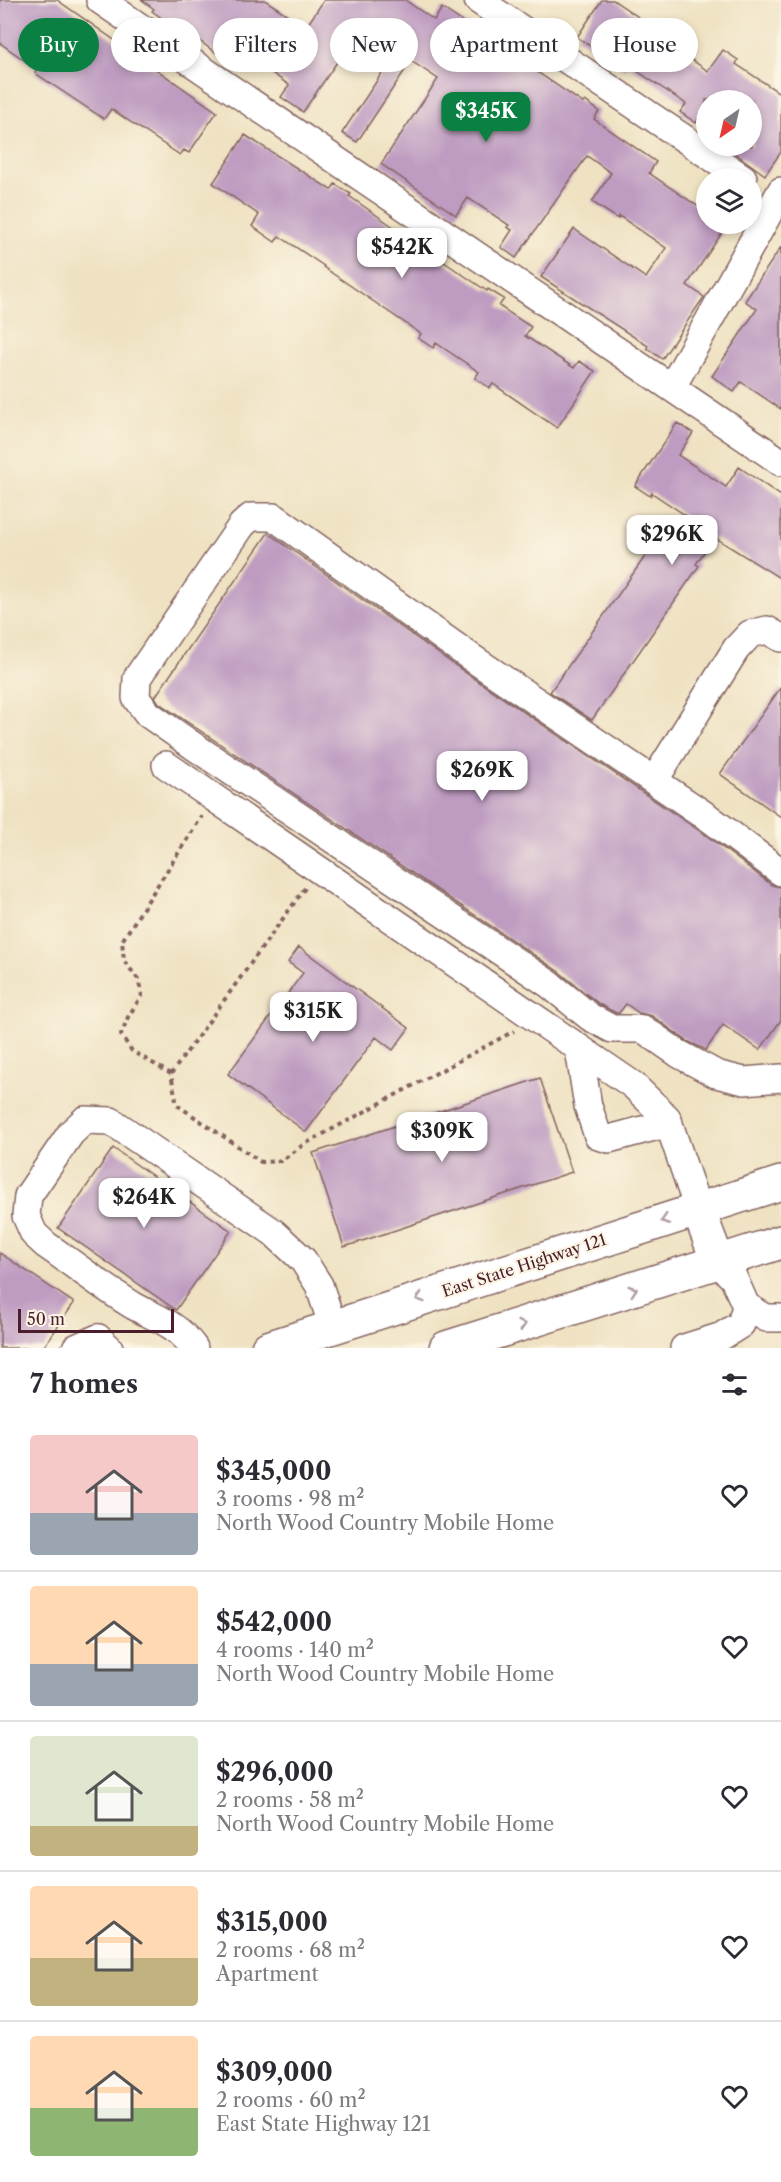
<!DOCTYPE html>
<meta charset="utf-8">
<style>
body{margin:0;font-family:"Libre Caslon Text",serif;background:#f2f2f3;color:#2b2b33;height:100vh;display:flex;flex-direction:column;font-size:22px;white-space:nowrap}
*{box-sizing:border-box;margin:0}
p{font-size:20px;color:#7c7c81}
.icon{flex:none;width:33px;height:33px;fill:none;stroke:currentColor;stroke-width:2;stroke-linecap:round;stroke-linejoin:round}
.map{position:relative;height:1348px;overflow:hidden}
.sheet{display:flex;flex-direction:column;background:#fff;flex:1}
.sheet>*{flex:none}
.banner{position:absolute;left:18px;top:18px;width:746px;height:54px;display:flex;gap:12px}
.needle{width:39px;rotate:214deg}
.tools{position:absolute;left:696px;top:90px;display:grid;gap:12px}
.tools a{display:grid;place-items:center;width:66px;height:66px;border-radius:50%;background:#fff;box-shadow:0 3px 9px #0003;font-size:30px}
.scale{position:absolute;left:18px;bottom:15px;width:156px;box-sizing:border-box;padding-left:6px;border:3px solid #4a1f2b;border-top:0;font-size:16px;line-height:21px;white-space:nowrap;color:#4a1f2b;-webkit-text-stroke:4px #fcf5e5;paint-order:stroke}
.price{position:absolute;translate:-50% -51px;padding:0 14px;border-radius:12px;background:#fff;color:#222;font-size:20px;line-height:39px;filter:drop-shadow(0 2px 3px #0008)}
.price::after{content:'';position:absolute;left:50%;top:36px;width:18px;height:14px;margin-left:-9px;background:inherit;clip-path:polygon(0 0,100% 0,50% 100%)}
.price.selected{background:#0b8043;color:#fff}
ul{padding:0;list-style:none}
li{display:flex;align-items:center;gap:18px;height:150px;padding:0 30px}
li+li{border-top:2px solid #e1e1e2}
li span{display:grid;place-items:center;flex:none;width:168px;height:120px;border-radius:6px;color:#555}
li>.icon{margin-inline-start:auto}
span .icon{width:72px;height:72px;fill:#fffc;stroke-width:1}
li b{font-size:26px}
h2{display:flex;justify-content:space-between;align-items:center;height:72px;padding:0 30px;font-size:26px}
.chip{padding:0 21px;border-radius:27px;background:#fff;box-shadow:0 3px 9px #0003;font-size:21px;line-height:54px}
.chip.selected{background:#0b8043;color:#fff}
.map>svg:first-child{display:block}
.building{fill:#be9bc1}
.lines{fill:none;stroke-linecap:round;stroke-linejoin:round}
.minor-casing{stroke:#846360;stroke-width:30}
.major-casing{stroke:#846360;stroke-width:36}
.path{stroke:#846360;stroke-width:4;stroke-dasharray:4.5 4.5;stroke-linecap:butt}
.minor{stroke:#fff;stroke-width:27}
.major{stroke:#fff;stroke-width:33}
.oneway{stroke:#ae9aa0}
.labels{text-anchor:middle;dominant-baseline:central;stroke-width:4.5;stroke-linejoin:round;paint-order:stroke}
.street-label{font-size:16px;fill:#4a1f2b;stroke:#fcf5e5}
</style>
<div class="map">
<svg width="781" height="1348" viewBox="0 0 781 1348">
<rect width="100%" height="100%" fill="#fcf5e5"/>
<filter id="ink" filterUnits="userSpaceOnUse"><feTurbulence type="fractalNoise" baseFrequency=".0167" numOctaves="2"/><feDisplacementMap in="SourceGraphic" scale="12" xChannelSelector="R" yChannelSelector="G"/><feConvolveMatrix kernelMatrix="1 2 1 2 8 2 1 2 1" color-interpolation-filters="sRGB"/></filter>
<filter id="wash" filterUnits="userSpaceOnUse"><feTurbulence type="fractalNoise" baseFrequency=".008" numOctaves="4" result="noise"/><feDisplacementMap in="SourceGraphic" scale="24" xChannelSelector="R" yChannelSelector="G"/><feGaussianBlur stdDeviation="1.35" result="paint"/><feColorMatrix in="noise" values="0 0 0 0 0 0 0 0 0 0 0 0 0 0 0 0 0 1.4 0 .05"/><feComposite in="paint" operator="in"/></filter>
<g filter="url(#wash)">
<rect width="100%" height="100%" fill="#efe2c2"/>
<g id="blocks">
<path class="building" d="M0 0H57L217 112 189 153 184 150 180 155 111 109 104 119 35 73 37 69 0 43Z
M142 0H265L306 27 324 0H405L434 20 442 8 515 57 517 53 532 64 530 67 583 103 585 101 599 111 594 119 656 162 649 173 706 212V224H728L687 285 704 297 662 359 647 348 648 346 541 277 574 229 646 278 666 248 619 216 618 219 592 202 611 173 587 156 516 258 501 247 512 230 507 227 509 225 468 198 456 215 381 164 438 79 411 61 357 142 342 133 392 58 356 34 303 112 281 97 289 85 231 45 222 57 167 18 166 21 152 11 154 9Z
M602 0H613L653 27 650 31 708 71 723 50 738 60 736 64 781 94V152L765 175 725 146H752V100H706V107L696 123 680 112 686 104 628 65 625 69 577 37Z
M245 135 331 190 335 184 351 194 349 196 444 262 487 291 488 289 504 299 499 306 531 327 525 336 574 368 579 361 595 371 557 428 493 384 490 388 475 378 479 372 436 343 433 348 418 338 421 334 323 267 324 266 279 236 275 242 252 226 259 215 213 183Z
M781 247V409L741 382 734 392 712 376 757 309 745 301Z
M677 423 693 433 678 455 726 487 739 467 781 496V579L714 537 696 564 699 566 592 720 550 692 658 538 680 553 700 525 652 493 650 496 635 486Z
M268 533 463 671 707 836 772 885 781 887V1020L760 1050 723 1025 706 1050 687 1041 652 1016 639 1013 626 1004 619 1013H616L599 1004 558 971 159 703 155 697Z
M781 687V817L720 774Z
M299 947 409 1028 393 1050 376 1037 306 1132 228 1074 303 973 288 962Z
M540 1078 572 1172 344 1247 313 1153Z
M113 1148 231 1231 176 1310 58 1228Z
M0 1253 74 1303 43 1348H0Z"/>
</g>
</g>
<g filter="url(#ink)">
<use href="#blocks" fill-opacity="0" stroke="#846360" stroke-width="1.5"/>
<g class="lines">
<defs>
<path id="minor" d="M100 0 781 462
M478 0 743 178
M672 387 781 191
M166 765 633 1085 667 1118 698 1209
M654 781 736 649 750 634 767 630 781 638
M781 872 709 818 472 658 274 517H251L242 525 137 678 136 698 148 714 195 747 549 984 590 1017 612 1029H643L679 1054 716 1074 744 1081 781 1078
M579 1049 588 1106 598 1136 609 1139 669 1123
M746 1306 766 1318H781
M76 1348 98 1338 109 1348
M194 1348C177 1324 158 1319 134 1306 104 1288 75 1265 46 1245L34 1234 26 1216 28 1196 71 1133 85 1120 111 1121 273 1232 303 1260 319 1285 333 1327
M684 1348 722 1336 741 1324 746 1306 734 1279 718 1262"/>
<path id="major" d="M698 1209 718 1262
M268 1348 781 1183
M446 1348 781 1242"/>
</defs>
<use href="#minor" class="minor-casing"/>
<use href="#major" class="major-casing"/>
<path class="path" d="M305 888 171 1074 177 1105 261 1162 281 1161 303 1145 514 1031
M171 1074 132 1051 121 1035 128 1017 142 995 138 979 124 961 122 941 202 816"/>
<use href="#minor" class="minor"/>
<use href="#major" class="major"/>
</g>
<defs><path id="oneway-chevron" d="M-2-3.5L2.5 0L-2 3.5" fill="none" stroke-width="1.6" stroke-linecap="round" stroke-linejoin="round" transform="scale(1.5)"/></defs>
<g class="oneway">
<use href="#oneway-chevron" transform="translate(665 1220) rotate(162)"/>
<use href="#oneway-chevron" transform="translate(633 1290) rotate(-18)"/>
<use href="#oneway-chevron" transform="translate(420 1298) rotate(162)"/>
<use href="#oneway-chevron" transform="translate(522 1325) rotate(-17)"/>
</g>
</g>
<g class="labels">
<g class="street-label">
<text transform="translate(524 1265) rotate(-18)">East State Highway 121</text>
</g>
</g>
</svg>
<div class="tools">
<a><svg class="needle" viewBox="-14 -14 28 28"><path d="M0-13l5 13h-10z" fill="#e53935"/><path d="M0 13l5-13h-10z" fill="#7c7c81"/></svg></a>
<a><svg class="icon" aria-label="layers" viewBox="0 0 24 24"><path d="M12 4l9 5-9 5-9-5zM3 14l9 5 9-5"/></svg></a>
</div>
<div class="scale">50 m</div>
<b class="price selected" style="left:486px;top:143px">$345K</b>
<b class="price" style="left:402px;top:279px">$542K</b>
<b class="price" style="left:672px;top:566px">$296K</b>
<b class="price" style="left:482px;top:802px">$269K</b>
<b class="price" style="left:313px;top:1043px">$315K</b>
<b class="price" style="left:442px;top:1163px">$309K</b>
<b class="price" style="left:144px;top:1229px">$264K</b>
<div class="banner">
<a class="chip selected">Buy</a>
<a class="chip">Rent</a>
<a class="chip">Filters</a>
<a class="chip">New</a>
<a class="chip">Apartment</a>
<a class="chip">House</a>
</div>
</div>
<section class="sheet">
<h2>7 homes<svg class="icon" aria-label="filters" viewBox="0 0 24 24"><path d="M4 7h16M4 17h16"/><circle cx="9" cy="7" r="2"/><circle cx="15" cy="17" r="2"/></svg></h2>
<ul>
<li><span style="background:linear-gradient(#f6c9c9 65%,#9aa5b1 0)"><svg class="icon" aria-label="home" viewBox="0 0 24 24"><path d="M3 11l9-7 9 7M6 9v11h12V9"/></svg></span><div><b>$345,000</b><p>3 rooms · 98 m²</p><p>North Wood Country Mobile Home</p></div><svg class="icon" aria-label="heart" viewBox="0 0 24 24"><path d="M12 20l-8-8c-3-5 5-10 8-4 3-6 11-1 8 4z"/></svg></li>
<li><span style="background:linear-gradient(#ffd9b3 65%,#9aa5b1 0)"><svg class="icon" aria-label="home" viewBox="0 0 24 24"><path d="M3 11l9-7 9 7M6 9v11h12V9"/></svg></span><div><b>$542,000</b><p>4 rooms · 140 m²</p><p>North Wood Country Mobile Home</p></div><svg class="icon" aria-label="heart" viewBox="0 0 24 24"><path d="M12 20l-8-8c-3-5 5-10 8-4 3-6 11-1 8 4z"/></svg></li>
<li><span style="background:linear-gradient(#dfe7d0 75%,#c2b280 0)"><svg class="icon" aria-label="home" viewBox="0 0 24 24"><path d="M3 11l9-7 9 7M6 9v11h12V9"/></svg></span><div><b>$296,000</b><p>2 rooms · 58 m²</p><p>North Wood Country Mobile Home</p></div><svg class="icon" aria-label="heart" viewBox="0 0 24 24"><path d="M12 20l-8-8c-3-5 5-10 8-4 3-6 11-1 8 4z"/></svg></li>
<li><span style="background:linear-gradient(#ffd9b3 60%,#c2b280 0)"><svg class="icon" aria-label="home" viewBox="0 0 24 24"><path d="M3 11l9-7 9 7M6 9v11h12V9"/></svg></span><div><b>$315,000</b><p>2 rooms · 68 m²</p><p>Apartment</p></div><svg class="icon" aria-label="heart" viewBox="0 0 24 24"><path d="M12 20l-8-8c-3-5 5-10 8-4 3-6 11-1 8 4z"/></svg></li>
<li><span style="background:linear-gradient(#ffd9b3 60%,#8fb573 0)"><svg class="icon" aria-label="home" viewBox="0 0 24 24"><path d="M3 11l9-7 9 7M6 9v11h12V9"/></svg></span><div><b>$309,000</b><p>2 rooms · 60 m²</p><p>East State Highway 121</p></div><svg class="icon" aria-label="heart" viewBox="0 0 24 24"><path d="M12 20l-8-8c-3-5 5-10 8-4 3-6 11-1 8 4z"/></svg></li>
</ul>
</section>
